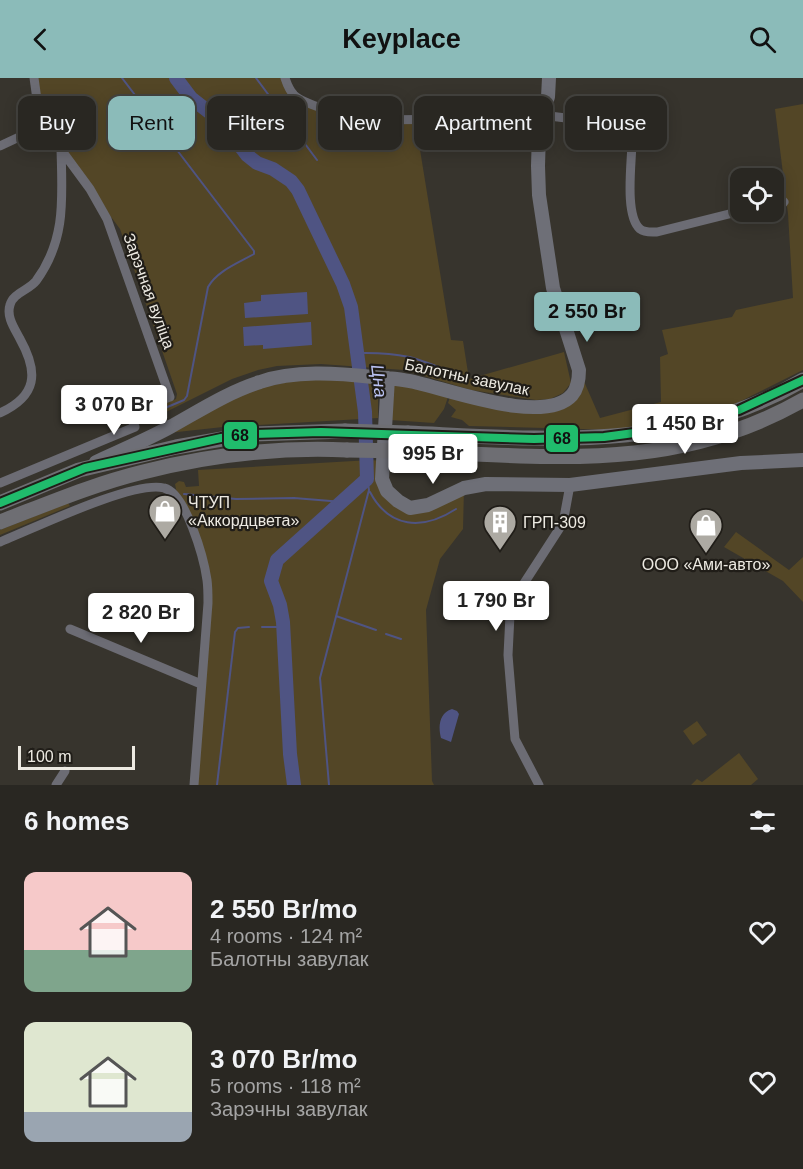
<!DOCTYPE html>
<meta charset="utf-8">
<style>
body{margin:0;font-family:Arial,sans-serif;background:#312f2a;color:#f1f3f6;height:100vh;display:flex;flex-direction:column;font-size:22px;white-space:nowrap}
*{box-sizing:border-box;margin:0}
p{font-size:20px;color:#a5a5a5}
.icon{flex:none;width:33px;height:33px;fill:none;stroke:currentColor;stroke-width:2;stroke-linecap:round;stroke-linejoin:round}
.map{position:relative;height:707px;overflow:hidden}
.details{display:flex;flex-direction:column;background:#292722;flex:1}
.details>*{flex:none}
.top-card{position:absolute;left:18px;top:18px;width:768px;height:54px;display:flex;gap:12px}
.tools{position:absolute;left:730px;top:90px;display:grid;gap:12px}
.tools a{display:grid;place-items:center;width:54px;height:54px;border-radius:12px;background:#292722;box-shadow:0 3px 15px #0003,0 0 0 2px #454440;font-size:30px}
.scale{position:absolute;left:18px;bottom:15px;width:117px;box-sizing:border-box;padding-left:6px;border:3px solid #edeae2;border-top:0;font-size:16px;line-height:21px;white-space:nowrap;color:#edeae2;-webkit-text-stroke:4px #201d18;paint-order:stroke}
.price{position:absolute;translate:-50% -51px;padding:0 14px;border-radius:6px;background:#fff;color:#222;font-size:20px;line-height:39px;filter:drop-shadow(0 2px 3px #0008)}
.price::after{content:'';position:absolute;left:50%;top:36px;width:18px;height:14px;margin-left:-9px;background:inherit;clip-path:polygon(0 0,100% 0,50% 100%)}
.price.current{background:#8bbbb9;color:#111}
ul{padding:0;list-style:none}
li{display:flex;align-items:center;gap:18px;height:150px;padding:0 24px}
li span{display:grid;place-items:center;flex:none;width:168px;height:120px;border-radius:12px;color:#555}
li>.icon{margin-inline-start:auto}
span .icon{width:72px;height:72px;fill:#fffc;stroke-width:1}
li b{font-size:26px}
h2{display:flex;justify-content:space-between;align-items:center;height:72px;padding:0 24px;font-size:26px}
.tag{padding:0 21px;border-radius:12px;background:#292722;box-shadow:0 3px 15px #0003,0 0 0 2px #454440;font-size:21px;line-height:54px}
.tag.current{background:#8bbbb9;color:#111}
header{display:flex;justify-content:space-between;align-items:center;height:78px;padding:0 24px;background:#8bbbb9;color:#111;font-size:27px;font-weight:800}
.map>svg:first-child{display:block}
.green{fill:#534626}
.water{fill:#4f5483}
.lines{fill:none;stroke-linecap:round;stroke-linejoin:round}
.stream{stroke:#4f5483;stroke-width:2}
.river{stroke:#4f5483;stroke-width:14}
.minor{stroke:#6c6c74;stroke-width:9}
.secondary{stroke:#6e6f77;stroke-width:14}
.trunk{stroke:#6e6e73;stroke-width:15}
.trunk-bridge{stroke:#6e6e73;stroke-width:15}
.bus-1-casing{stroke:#201d18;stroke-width:12}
.bus-1{stroke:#20bc6c;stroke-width:8}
.labels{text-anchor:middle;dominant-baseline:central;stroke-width:4.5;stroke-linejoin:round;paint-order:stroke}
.street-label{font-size:16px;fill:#edeae2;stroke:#201d18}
.poi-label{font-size:16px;fill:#edeae2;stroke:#201d18;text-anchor:start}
.water-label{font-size:18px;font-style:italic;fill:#bac2f2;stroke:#201d18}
.line-badge{stroke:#201d18;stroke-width:2}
.pale-badge-label{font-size:16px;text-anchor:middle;font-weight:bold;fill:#111}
</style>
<header><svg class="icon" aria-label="back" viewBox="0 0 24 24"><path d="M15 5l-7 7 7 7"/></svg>Keyplace<svg class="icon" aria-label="search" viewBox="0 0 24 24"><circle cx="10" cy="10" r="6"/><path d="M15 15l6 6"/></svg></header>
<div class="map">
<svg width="803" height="707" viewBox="0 0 803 707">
<rect width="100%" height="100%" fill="#37342d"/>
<path class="green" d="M34 0H285L293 17 356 40 415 41 451 262 463 263 469 301 564 274 571 305 563 315 550 321 536 322 471 312 404 292 321 286 277 288 258 292 232 301 156 339 145 342 144 334 176 321 177 316 120 151 40 43Z
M803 26V292L733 327 687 343 619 352 469 348 462 342 451 339 456 332 448 325 452 313 520 329 566 323 579 292 600 340 661 324 660 279 668 276 662 252 732 239 736 232 793 220 788 136 775 31Z
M322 301 375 304 378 311V340L223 349 168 355 251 312 297 302Z
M396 306 449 316 444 331 434 345 390 342 391 310Z
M371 382 382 383V401L410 430 464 410 463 451 440 481 426 532 432 703 434 707H194L208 504 178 421 175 406 179 403 184 404 186 409 199 408 198 392Z
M68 425 70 428 0 457V452Z
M736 454 789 492 803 479V524L783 503 724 469Z
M697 643 707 657 693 667 683 653Z
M739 675 758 701 751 707H691L697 701 702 704Z"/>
<path class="water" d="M307 214 308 236 245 240 244 225 261 223V217Z
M311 244 312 267 263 271V267L244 268 243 249Z
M452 631 457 633 459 636 451 664 441 660C438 649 439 635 452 631Z"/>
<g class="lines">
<path class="stream" d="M122 0 254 173V176C238 185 217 193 208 209L187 318 184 322 146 338
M256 0 317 82
M357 275C401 274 416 279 455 296
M370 414C389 450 422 453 456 431
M184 416 236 421 294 420 343 424
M336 538 376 552
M262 549H284
M386 556 401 561
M217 707 235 554 238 550 249 549
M329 707 320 600 369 412 367 401"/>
<path class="river" d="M176 0 191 20 222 44 247 77 257 85 273 91 291 103 298 112 343 206 351 229 365 334 367 401 277 482 271 503 280 527 283 544 290 676 294 707"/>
<path class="minor" d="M285 0C287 6 289 12 294 17 306 28 354 40 371 42L467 41 541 37 624 47 630 56 632 63C632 83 624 137 640 151 645 155 651 154 657 154L741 133
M0 68 32 53 40 43
M774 125 780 120 784 124 780 129 774 126
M0 335C37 318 39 295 20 261 15 251 6 239 10 227 13 215 29 212 36 203 67 161 62 118 61 70
M0 405 135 349 129 334 170 319 107 141 90 111 40 43 34 0
M0 464C33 451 133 402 164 410 186 415 204 481 207 502 208 509 208 517 208 525L194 707
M70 551 201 606
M56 707 65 693
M539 707 515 661 508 577 510 537 512 525 519 513 563 445 570 407"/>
<path class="secondary" d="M388 300 382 401 387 413 398 423 410 430 428 427 464 410 486 406 570 407 741 385 803 382
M96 384C120 373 146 362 170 349 199 333 228 314 260 304 294 292 337 295 373 299 388 300 404 301 418 305 453 313 545 347 572 317 578 310 579 301 579 292L553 210 539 117 538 88 539 54 541 37 548 19 549 0"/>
<path class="trunk" d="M408 355C544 361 680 375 803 302
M406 373C548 378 673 396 803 322
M0 425 79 392 176 369 251 356 345 353
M0 444C47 426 94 406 143 394 209 377 279 369 347 372"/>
<path class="trunk-bridge" d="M345 353 408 355
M347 372 406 373"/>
<defs>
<path id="bus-1" d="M0 425 85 390 221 360 252 356 321 354 534 361 604 359 672 350 739 332 803 302"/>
</defs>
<use href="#bus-1" class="bus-1-casing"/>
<use href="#bus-1" class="bus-1"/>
</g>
<defs>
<symbol id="shop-pin" viewBox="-11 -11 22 30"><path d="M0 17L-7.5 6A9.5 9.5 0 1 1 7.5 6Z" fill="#adaaa3" stroke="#201d18"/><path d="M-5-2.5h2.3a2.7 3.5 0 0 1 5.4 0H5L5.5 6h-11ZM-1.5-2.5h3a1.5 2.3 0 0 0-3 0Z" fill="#fff"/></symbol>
<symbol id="building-pin" viewBox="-11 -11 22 30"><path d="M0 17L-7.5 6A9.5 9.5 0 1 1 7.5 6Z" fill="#adaaa3" stroke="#201d18"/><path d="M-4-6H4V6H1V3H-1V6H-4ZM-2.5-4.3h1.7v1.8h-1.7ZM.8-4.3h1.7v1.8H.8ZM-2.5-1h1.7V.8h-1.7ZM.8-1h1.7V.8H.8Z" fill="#fff"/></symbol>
</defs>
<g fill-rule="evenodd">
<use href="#shop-pin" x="146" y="414" width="38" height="52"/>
<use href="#building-pin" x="481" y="425" width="38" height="52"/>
<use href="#shop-pin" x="687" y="428" width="38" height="52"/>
</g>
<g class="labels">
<g class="street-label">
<text transform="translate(149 213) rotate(70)">Зарэчная вуліца</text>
<text transform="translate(467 299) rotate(12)">Балотны завулак</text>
</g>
<g class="poi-label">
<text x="188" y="424">ЧТУП<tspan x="188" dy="18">«Аккордцвета»</tspan></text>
<text x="523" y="444">ГРП-309</text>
<text x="706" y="486" text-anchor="middle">ООО «Ами-авто»</text>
</g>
<g class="water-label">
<text transform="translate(379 303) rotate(83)">Цна</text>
</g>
</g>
<g class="line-badge">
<rect x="223" y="343" width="35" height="29" rx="6" fill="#20bc6c"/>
<rect x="545" y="346" width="34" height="29" rx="6" fill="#20bc6c"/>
</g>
<g class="pale-badge-label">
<text x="240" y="363">68</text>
<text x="562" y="366">68</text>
</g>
</svg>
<div class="tools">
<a><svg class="icon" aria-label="locate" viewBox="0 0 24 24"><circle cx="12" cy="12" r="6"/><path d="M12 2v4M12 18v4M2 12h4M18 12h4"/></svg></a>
</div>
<div class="scale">100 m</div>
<b class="price current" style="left:587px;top:265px">2 550 Br</b>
<b class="price" style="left:114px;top:358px">3 070 Br</b>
<b class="price" style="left:685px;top:377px">1 450 Br</b>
<b class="price" style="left:433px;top:407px">995 Br</b>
<b class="price" style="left:496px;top:554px">1 790 Br</b>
<b class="price" style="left:141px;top:566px">2 820 Br</b>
<div class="top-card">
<a class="tag">Buy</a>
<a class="tag current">Rent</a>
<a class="tag">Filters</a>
<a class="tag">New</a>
<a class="tag">Apartment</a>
<a class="tag">House</a>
</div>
</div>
<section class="details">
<h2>6 homes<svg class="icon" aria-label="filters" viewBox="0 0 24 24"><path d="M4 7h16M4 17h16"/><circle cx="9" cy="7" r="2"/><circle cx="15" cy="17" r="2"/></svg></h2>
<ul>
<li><span style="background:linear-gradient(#f6c9c9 65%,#7fa58c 0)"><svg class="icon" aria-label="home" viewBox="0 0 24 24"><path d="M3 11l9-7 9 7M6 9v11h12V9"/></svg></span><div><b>2 550 Br/mo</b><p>4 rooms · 124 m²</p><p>Балотны завулак</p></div><svg class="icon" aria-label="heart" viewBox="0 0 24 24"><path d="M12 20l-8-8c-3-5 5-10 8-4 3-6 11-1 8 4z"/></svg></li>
<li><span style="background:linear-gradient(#dfe7d0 75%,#9aa5b1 0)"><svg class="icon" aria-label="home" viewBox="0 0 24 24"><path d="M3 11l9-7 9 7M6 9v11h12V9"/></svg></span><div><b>3 070 Br/mo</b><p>5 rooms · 118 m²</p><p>Зарэчны завулак</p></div><svg class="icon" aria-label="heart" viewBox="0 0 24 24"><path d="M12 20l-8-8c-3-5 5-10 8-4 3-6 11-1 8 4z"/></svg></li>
</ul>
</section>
